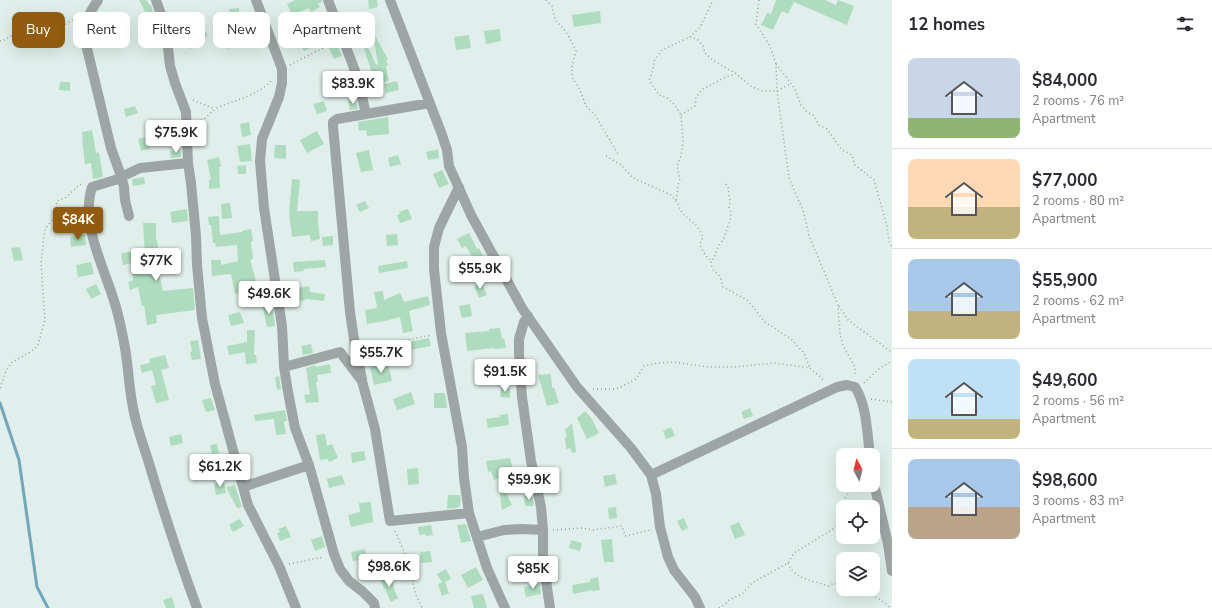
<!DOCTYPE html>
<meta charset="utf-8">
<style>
body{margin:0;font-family:"Nunito Sans",sans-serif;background:#f7f7f7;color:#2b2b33;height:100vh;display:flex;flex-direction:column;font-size:15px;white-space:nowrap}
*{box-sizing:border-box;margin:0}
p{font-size:13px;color:#7c7c81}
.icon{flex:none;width:22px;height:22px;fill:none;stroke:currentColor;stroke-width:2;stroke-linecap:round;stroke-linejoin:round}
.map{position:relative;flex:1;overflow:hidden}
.side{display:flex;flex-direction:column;background:#fff;width:320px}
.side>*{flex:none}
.guide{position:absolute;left:12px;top:12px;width:380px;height:36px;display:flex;gap:8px}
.needle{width:26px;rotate:353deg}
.controls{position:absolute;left:836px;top:448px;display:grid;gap:8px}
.controls a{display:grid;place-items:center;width:44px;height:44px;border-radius:8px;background:#fff;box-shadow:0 4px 16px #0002;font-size:20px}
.price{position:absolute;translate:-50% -34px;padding:0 9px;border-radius:4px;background:#fff;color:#222;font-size:13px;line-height:26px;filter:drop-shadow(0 1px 2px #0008)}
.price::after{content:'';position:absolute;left:50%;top:24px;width:12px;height:9px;margin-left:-6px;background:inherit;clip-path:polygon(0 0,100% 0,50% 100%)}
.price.on{background:#915c10;color:#fff}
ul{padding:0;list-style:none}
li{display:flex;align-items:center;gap:12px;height:100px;padding:0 16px}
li+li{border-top:1px solid #e1e1e2}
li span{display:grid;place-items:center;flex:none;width:112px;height:80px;border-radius:8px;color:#555}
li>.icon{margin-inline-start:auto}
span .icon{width:48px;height:48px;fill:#fffc;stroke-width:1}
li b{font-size:17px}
h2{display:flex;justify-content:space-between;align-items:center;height:48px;padding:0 16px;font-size:17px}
.tag{padding:0 14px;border-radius:8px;background:#fff;box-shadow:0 4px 16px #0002;font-size:14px;line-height:36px}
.tag.on{background:#915c10;color:#fff}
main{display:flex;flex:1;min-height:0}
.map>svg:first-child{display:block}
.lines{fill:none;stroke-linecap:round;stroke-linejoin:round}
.stream{stroke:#71a7b9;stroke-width:3}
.building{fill:#afdcbe}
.path{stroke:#96a19e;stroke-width:1.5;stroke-dasharray:1 3;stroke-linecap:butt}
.minor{stroke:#9ea5a5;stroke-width:10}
</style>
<main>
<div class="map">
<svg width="892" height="608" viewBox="0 0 892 608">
<rect width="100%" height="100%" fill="#e0efeb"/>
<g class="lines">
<path class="stream" d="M0 403 19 460 37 587 48 608"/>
</g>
<path class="building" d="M139 0H146L150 5H151L155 18 150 21Z
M295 0H322V2L318 4 320 7 311 12 309 8 292 15 287 4Z
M368 0H377L378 7 369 9Z
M776 0H825L836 5 838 0 854 6 847 25 794 2 788 14 782 11 773 30 761 25 767 13 771 14Z
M239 8 240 20 231 21 229 9Z
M600 11 601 23 574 27 572 15Z
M293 17 300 32 287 40 281 30 285 28 283 24Z
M125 23 130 31 122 35 117 27Z
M193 29 197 35 204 30 208 35 191 49 186 44 191 40 186 34Z
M500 29 501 41 486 44 484 31Z
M306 34 313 47 304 51 298 39Z
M373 34H374L388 59 386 60 388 65 386 66 389 81 374 84 371 70 364 48 368 47 376 65 378 64Z
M469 35 471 48 456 50 454 37Z
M333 36 342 56 334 59 325 39Z
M234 38 236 46 228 49 226 41Z
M397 81 399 90 386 93 384 84Z
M60 82H70V91L59 90Z
M356 100 358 109 350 110 348 101Z
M324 101 327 111 317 114 313 104Z
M135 106 138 113 126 117 124 109Z
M388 117 389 134 367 136 366 130 359 131 358 122Z
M156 121 157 132 149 133 148 122Z
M249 122 251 135 242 137 240 124Z
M92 130 96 153 99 152 103 177 93 179 91 163 85 164 82 139H83L82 132Z
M317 131 324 144 307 153 300 140Z
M147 137 150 149 141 151 138 139Z
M250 144 252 161 240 162 237 146Z
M275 145H286V159L274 158Z
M438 149 439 158 428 160 426 152Z
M181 150V157L171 158 170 151Z
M369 150 373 170 361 172 356 153Z
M398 155 401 164 390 167 388 158Z
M219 157 221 167H219L220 188 209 189V180L211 179 207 160Z
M246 165V174H238L237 166Z
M442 170 449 184 439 188 433 174Z
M144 177 145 184 133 186 132 179Z
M292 179 300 180 297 211H318V221L320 239 311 241 310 235 292 237 289 213Z
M365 201 369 208 360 212 356 205Z
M230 203 232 218 222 219 221 204Z
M187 209 188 221 172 223 170 212Z
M408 209 412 219 400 223 397 215 400 214 399 212Z
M219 216 220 235 242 232V231L251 229 253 241 251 242 253 259 250 260 257 284 244 288 245 292 235 294 231 274 212 276 211 260H221V265L238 261 237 245 216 247 215 243H213L211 225H209L208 217Z
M143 223H156V240H157L160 260H156L163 291 193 288 195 310 156 315 157 323 147 325 144 306H142L138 287 130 290 128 282 133 280 132 263 123 265 121 253 135 251 140 272H146Z
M469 233 477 249 479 248 487 263 478 268 466 246 462 248 457 239Z
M85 234 86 245 71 247 70 237Z
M397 234 398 245 387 246 386 235Z
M333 236V245L323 246 322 237Z
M20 247 23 260 14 261 11 248Z
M325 260 326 267 303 269 304 271 294 272 293 262Z
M407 261 408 268 379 273 378 266Z
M91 262 94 274 78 277 76 265Z
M482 283 487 295 479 298 474 286Z
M96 284 101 294 91 299 86 289Z
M309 286 310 292 325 294 324 301 307 299 300 301 298 288Z
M383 291 384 300 400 293 404 302 428 296 430 305 409 311 413 331 403 333 400 317 385 321 367 324 365 310 377 308 374 292Z
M272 303 275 326 267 327 262 304Z
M470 304 472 316 462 318 459 306Z
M240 312 244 323 231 326 228 315Z
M500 328 502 339 504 338 506 348 494 349V348L467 351 465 333 489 331V329Z
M247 330H255L254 355H256L257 363 246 364 245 352 229 355 227 346 247 342Z
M429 338 431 346 410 350 409 342Z
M198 340 201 359 192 360 190 352 192 351 190 341Z
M311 344 313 353 303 355 301 346Z
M165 355 169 368 161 370 169 400 156 403 151 386 156 385 152 370 142 373 140 365 150 363 149 359Z
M388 363 392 381 374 385 370 367Z
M330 364 331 373 317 375 318 382H316L319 402 306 403 304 395 310 394 306 368 315 365 316 367Z
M551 374 552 388 554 387 559 403 547 406 538 375Z
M279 376 281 389 277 390 275 377Z
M501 388H510V398L500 397Z
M411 392 415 404 397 410 393 399Z
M434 393H445L447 408H434Z
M211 398 215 410 206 412 202 400Z
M750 408 753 416 744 419 741 412Z
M285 410 287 421H284L286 434 276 435 274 419 255 421 254 415Z
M585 411 592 419 599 433 587 439 577 418Z
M508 414 509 425 488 428 486 419 500 417V415Z
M572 423 576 452 572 453 570 448 566 449 565 438 567 437 565 430Z
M671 427 675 436 666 439 663 431Z
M181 434 183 443 171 446 169 437Z
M325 434 327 446 332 444 338 458 329 462 327 459 320 460 316 435Z
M217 444 219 453 212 454 210 445Z
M364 451 366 460 352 463 351 453Z
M510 458 513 469 503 471V477L494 480 491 471 488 472 486 461Z
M418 468 419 484 408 485 407 469Z
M615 474 617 484 605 487 603 476Z
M342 475 345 484 329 488 327 479Z
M498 479H500L512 505 502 510Z
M224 482 226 493 216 495 214 484Z
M235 485 242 507 237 508 226 487Z
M448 495H460L461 502H460V507L447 509Z
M524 496H532L534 506H525Z
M371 502 373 522 351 527 348 515 360 512 359 503Z
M616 507 617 518 609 519 608 508Z
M684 518 688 528 682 531 677 521Z
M240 519 244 526 233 532 230 527V524Z
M739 522 745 535 735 539 730 526Z
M466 524 471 541 461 543 457 525Z
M431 525 433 535 426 536 425 534 419 535 418 527Z
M286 526 291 537 280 541 277 533 280 532 278 529Z
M322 536 325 547 315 551 311 540Z
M612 539 614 562H604L601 540Z
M571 540 582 543 580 551 569 548Z
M365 549 367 559 353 561 351 552Z
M430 551 432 562 421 563 420 552Z
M476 567 483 580 468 588 461 575Z
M446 569 451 579 445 582 449 593 442 596 438 584 442 582 437 574Z
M391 575 394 586H393L398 598 391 602 385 589H384L380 578Z
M598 577 600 590 592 591V590L573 594 572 585 590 582V579Z
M540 584 541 594 526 597 524 587Z
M483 594 487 608H474L471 596Z
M172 597 175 608H166L163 600Z"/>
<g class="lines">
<path class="path" d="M546 0 552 6 555 20 562 27 568 35 576 51 572 66V77L580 90 586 106 595 115 618 154
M759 0 756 24 770 46 776 64 777 91 789 178 804 213 809 236 838 305 840 334 843 346 855 367V376
M690 37 698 40 703 46 705 53 714 61 735 73 752 87 763 91H777L790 84
M0 41H3L24 28 42 34 53 31 77 18
M776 64 795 89 801 105 807 112 813 115 819 125 827 129 842 150 852 155 855 165 874 180 887 226 889 241 892 247
M290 65 333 43
M193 100 215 109
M681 115 695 106 696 97 703 89 726 77 733 75 735 73
M197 121C208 120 208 113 217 108 235 100 259 95 272 80
M606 156 621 165 633 178 671 195 678 204 682 213 697 226 702 235 703 237 700 244C702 251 706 256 711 261
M726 184 728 186 730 203 729 207 731 213 730 220 724 238 718 247 714 258 711 261C712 273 715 269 720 277 722 280 721 284 723 287L747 300 765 322 791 339 804 353 810 368
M676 200C678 193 677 186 680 179L677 166 681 156 683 141 681 115 674 104 666 97 659 95 649 80 653 70 654 61 662 50 690 37 700 27 713 0
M839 306 848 320 890 351 892 353
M365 344 391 343 432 335
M864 383 880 368 892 361
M0 388 5 373 11 363 32 351 38 345 45 320 41 263 45 229 59 211 56 206 57 201 65 198 81 184H83
M593 389H614L621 387 636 379 644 366 658 363 673 362 709 367H734L775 363 810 368 825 381
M871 399 892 402
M553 530 581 528 593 530 622 526 625 536 651 530
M395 531 409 563 413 583 416 595 422 608
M788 563C794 580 813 580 828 586L834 583 843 587
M289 564 324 557
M857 589C868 594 882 598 890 608
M719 608 724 605 729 600 742 594 752 583 788 563 794 553 833 529 839 523 842 513 841 504 854 485"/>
<path class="minor" d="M98 0C91 11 83 22 84 36L111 148 121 176 124 187 125 200 129 216
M156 0 166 29 170 66 175 83 186 112 188 163 191 183 196 236 197 265 202 318 215 384 248 505 279 566 296 608
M256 0 282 69V83L279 97 262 139 260 161 264 208 282 326 284 367 288 392 295 428 309 465 334 554 340 569 349 581 362 591 374 603 375 608
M328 0 357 76 366 114 430 103
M390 0 441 132 447 150 449 166 454 177 471 215 522 308 577 387 631 448 651 475 656 494 660 527 668 557 674 570 695 597 700 608
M188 163 140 168 115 180 92 187C79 228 109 275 118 315 121 326 123 337 125 348 129 371 129 394 135 417 139 435 146 452 151 470 165 516 180 562 197 608
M459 187 439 228 434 247V269L441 333 462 447 464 478 469 513 487 568 505 608
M528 316 524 322 519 339V354L522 397 531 461 541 507 543 530V560L550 608
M284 367 340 352 362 381 375 429 390 521 469 513
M362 379 355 346 350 312 333 126V122L337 119 366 114
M651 475 837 387 847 385 855 387C867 405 867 434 870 455
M873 479 888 544 892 571
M243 487 309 465
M477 537 504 530 522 529 543 530"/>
</g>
</svg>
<div class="controls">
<a><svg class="needle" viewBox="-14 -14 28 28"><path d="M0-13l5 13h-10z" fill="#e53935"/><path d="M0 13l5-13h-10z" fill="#7c7c81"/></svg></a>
<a><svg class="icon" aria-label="locate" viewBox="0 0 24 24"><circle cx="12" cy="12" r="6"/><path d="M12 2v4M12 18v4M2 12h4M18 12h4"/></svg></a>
<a><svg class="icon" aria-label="layers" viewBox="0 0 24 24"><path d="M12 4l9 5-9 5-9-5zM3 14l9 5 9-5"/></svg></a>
</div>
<b class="price" style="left:353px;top:105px">$83.9K</b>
<b class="price" style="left:176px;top:154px">$75.9K</b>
<b class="price on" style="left:78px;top:241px">$84K</b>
<b class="price" style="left:156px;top:282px">$77K</b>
<b class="price" style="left:480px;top:290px">$55.9K</b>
<b class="price" style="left:269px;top:315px">$49.6K</b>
<b class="price" style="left:381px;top:374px">$55.7K</b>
<b class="price" style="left:505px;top:393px">$91.5K</b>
<b class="price" style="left:220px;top:488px">$61.2K</b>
<b class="price" style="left:529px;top:501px">$59.9K</b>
<b class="price" style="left:389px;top:588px">$98.6K</b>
<b class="price" style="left:533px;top:590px">$85K</b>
<div class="guide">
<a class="tag on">Buy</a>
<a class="tag">Rent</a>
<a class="tag">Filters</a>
<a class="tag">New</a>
<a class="tag">Apartment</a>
</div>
</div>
<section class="side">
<h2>12 homes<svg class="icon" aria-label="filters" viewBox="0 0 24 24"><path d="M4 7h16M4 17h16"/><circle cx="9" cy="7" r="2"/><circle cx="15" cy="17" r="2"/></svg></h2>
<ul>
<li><span style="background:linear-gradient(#c9d6e8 75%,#8fb573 0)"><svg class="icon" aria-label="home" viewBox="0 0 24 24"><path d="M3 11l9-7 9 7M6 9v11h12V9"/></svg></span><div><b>$84,000</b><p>2 rooms · 76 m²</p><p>Apartment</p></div></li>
<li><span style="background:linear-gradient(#ffd9b3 60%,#c2b280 0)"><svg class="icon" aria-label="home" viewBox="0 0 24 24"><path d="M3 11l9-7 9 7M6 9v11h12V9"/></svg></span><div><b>$77,000</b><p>2 rooms · 80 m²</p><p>Apartment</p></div></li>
<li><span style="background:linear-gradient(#a9c7e8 65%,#c2b280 0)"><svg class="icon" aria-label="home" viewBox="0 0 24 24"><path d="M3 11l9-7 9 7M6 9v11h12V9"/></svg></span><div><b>$55,900</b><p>2 rooms · 62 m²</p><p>Apartment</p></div></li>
<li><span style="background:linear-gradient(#bfe0f5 75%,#c2b280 0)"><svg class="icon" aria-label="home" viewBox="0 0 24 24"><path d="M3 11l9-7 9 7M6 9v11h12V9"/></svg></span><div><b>$49,600</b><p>2 rooms · 56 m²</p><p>Apartment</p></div></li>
<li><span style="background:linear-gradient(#a9c7e8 60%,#b9a48a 0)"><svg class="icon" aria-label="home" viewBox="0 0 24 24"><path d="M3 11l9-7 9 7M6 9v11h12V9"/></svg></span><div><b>$98,600</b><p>3 rooms · 83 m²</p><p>Apartment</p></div></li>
</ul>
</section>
</main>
